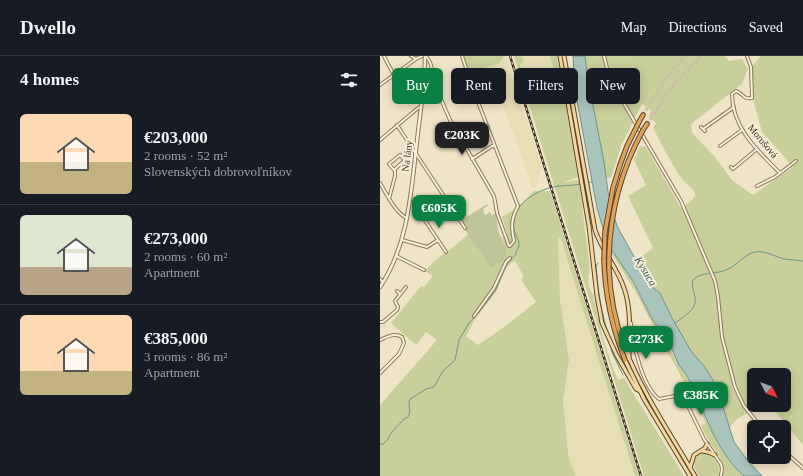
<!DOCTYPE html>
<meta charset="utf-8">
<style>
body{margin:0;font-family:"Times New Roman",serif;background:#242831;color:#f1f3f6;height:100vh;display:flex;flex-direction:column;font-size:15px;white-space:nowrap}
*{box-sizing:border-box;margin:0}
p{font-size:13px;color:#9ea1a6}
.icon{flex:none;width:22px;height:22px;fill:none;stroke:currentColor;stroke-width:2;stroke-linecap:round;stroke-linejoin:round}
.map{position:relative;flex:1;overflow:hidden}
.drawer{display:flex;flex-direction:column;background:#171b24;width:380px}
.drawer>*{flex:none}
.top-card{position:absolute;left:12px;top:12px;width:351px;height:36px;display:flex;gap:8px}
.needle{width:26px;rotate:132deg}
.tools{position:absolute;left:367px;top:312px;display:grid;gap:8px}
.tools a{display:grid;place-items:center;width:44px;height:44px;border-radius:6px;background:#171b24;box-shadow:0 2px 10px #0003;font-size:20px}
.price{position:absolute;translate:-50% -34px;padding:0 9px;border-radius:8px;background:#0b8043;color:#fff;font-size:13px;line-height:26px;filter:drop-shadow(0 1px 2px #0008)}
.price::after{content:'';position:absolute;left:50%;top:24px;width:12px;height:9px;margin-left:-6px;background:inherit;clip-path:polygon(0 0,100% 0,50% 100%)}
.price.current{background:#222;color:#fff}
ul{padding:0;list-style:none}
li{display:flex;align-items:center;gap:12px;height:100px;padding:0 20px}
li+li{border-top:1px solid #363941}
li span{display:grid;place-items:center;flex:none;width:112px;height:80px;border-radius:6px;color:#555}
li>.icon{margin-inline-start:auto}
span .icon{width:48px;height:48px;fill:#fffc;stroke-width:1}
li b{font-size:17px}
h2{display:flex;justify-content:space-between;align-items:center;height:48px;padding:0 20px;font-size:17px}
.chip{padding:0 14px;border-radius:6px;background:#171b24;box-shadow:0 2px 10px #0003;font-size:14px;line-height:36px}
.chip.current{background:#0b8043;color:#fff}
header{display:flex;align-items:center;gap:24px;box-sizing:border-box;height:56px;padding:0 20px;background:#171b24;border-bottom:1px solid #363941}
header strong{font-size:19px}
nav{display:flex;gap:22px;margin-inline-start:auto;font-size:14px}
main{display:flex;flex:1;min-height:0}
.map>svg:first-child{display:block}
.farmland{fill:#e6deb5}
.green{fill:#c9cf9b;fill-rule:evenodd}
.cemetery{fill:#bfc49a}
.water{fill:#a9c4bc;stroke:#6f938a}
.pier{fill:#f0e4c8}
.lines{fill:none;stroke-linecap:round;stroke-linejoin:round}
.stream{stroke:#6f938a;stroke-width:1}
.motorway-tunnel{stroke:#ccc0a6;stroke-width:3.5;stroke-dasharray:3.5 2;stroke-linecap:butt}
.minor-casing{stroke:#8d765c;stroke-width:4}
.tertiary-casing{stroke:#8d765c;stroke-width:4.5}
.primary-casing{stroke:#5b4430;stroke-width:5}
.motorway-casing{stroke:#5b4430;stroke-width:5.5}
.minor{stroke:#faf1dc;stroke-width:2}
.tertiary{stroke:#faf1dc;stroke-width:2.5}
.primary{stroke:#f3d9a0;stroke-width:3}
.motorway{stroke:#e0a458;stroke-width:3.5}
.rail-casing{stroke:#3d2e20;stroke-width:2.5}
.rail{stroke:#f7eed8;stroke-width:1;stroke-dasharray:3;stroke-linecap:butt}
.motorway-bridge-casing{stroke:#5b4430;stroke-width:5.5;stroke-linecap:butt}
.motorway-bridge{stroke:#e0a458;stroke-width:3.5}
.labels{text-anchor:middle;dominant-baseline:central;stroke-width:4;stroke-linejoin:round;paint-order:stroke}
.street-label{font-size:10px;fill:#3d2e20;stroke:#f7eed8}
.water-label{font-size:11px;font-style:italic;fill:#2f5d5a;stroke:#f7eed8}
</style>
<header>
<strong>Dwello</strong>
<nav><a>Map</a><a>Directions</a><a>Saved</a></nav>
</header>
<main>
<section class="drawer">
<h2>4 homes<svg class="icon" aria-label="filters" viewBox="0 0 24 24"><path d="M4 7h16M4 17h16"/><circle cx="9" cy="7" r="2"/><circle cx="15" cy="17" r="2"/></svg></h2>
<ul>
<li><span style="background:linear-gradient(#ffd9b3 60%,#c2b280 0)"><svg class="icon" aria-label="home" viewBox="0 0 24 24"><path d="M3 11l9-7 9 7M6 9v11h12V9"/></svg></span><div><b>€203,000</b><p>2 rooms · 52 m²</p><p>Slovenských dobrovoľníkov</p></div></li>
<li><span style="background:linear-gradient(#dfe7d0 65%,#b9a48a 0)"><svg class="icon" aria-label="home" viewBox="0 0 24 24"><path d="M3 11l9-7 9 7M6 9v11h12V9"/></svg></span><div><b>€273,000</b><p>2 rooms · 60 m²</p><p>Apartment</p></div></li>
<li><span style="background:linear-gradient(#ffd9b3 70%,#c2b280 0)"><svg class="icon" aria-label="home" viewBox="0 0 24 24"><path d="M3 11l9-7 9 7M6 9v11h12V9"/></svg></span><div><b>€385,000</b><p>3 rooms · 86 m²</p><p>Apartment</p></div></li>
</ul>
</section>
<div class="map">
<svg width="423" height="420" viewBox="0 0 423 420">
<rect width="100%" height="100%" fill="#f0e4c8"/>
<path class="farmland" d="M124 0H126L162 112 154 135 109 11 120 7Z
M142 0H170L177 26 174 40 151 47 140 7 144 6Z
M180 179 255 420H196L189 404 183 345 189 304 180 243 178 183Z"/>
<path class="green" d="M83 0H124L120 7 89 17Z
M134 0H142L144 6 140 8 151 47 174 40 177 26 170 0H177L198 121 184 126H186L196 124 199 125 210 213C208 220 207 231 213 238 219 268 226 296 238 324L244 322 304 420H264Z
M205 0H345L349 5 362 3 368 13 362 28 311 68 312 77 335 101 352 124 373 139 413 111 382 76 373 43V9L381 0H423V389L390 349H404V319H374V349H380L356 364 349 372 339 338 333 324 324 310 311 295 292 262 280 237 268 228 265 223 256 204 273 192 248 140 266 129 254 104 260 90 266 91 301 152C306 148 316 144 315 137 313 131 305 128 302 123 291 107 282 89 273 72L276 67 269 61 271 54 262 48 242 88 231 121 226 122 207 18Z
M154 135H170L259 420H255L180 180 178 183 180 243 189 304 183 345 189 404 196 420H0V349L57 284 46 276 36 289 11 267 41 230 44 231 53 220 45 215C57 200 75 192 88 178L112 214 127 198 122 181 126 180 127 177 122 161 138 151ZM135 205 143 219 142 225 156 246 124 271 98 289 86 280 95 263 117 234 123 216 131 207Z
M232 194 253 225 271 261 310 325 313 333 309 336 294 307 284 292 257 238 232 198Z
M316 340C329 368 341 399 364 420H343V409L340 401 329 386 321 370 326 367 314 345 313 342Z
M318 397C333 394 341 407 339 420H319L315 413 313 405Z"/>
<path class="cemetery" d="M107 148 108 150 103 153 105 159 110 156 112 159 116 158C117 164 117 169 118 174 121 187 132 192 123 206L116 209 112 214 85 174 87 172 82 164Z"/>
<path class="water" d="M193 0H205L207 18 224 106 230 150 238 172 256 204 265 223 268 228 280 237 292 262 311 295 324 310 333 324 339 338 354 386 368 405 382 420H364C334 394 324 352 306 318L299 309 293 295 271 261 253 225 233 196 226 183 217 152 195 34Z"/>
<path class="pier" d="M230 132 231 147 229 162 232 149 235 158 231 197 222 177Z"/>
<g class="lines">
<path class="stream" d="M204 127 212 126
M218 207 216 210C218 234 221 257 229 280
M294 268C300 263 309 258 313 252 320 242 308 230 314 223 320 216 338 218 346 214 357 210 364 198 375 196 385 194 395 201 405 203 411 204 417 204 423 205
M231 294 243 319
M236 294 241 303
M0 388H3L8 383 11 377 24 363 28 361C32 354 27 349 30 343L46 333 54 331 63 315 75 304 79 284 89 267 100 255 116 234 127 208 136 198C136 194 138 193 139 190 140 183 134 178 134 173 133 170 134 166 134 163 136 147 158 134 173 131 181 129 192 130 201 128"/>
<path class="motorway-tunnel" d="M263 59 284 24 305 0
M267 68 295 27 321 0"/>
<defs>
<path id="minor" d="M4 0 8 8 14 19
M31 0 36 3
M46 0 50 6 61 43 70 64 114 140 117 157 129 190
M82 0 93 33 138 150C131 163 131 170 134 185L130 190
M224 0 229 20 236 34 301 145 335 225 338 241 342 281 355 331 364 350 381 371
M367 0 371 11 372 42C363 44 363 37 356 35L352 38C352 72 378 95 400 117
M0 29 36 3 42 0
M17 69 85 172
M321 71 325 75
M323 73 354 51
M0 84 38 52 41 51
M340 90 362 74
M92 103 114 89
M351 111 353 113 377 93
M0 127C6 137 16 158 27 162
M377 130 395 121 416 105
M9 143 15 120V113L25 104 20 99 9 108 14 114 15 113
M40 157 66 196
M22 184 47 191 58 184
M16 200 44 214
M0 223 3 226
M17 235 20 238
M94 260 114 232 126 206 130 202
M0 266H3L17 254 18 251 15 245 26 231
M251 267C253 288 262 330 279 343L295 340 301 343 308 350 324 383 341 408 342 413 341 420
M0 284C7 281 15 276 22 281L24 287 19 298 0 317
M404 395 423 412"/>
<path id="tertiary" d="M0 231C29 188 31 135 37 85 40 57 45 28 45 0"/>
<path id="primary" d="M180 0 209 170 217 240 222 267 236 298 256 333 260 335
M184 0 215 174C222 195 237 211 244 232 252 254 249 280 249 303
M244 290C262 336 290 377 315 420
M245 304 264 343 310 420
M322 395 328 396 335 399
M310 412 314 399 325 392 327 388"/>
<path id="motorway" d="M259 66 263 59
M263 74 267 68
M233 132 240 109
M224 204C225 239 232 272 245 304
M229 213C230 239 235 265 244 290"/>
</defs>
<use href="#minor" class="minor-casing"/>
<use href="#tertiary" class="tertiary-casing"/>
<use href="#primary" class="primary-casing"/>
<use href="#motorway" class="motorway-casing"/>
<use href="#minor" class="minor"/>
<use href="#tertiary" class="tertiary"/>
<use href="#primary" class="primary"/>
<use href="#motorway" class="motorway"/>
<defs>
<path id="rail" d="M130 0 261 420"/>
</defs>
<use href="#rail" class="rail-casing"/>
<use href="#rail" class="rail"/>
<defs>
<path id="motorway-bridge" d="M240 109 247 90 259 66
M224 204 225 176 233 132
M229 213C228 163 239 118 263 74"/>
</defs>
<use href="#motorway-bridge" class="motorway-bridge-casing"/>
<use href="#motorway-bridge" class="motorway-bridge"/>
</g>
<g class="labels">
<g class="street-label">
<text transform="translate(383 85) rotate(50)">Morušová</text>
<text transform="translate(27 100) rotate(-83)">Na lány</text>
</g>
<g class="water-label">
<text transform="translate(266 215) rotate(59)">Kysuca</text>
</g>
</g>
</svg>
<div class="tools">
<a><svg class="needle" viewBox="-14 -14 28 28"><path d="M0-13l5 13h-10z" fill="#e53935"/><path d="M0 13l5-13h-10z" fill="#9ea1a6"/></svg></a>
<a><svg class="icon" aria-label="locate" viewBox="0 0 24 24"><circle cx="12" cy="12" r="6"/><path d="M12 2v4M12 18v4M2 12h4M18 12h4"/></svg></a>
</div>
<b class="price current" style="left:82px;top:100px">€203K</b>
<b class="price" style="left:59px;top:173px">€605K</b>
<b class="price" style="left:266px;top:304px">€273K</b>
<b class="price" style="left:321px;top:360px">€385K</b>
<div class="top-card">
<a class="chip current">Buy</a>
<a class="chip">Rent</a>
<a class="chip">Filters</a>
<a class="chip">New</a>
</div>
</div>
</main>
